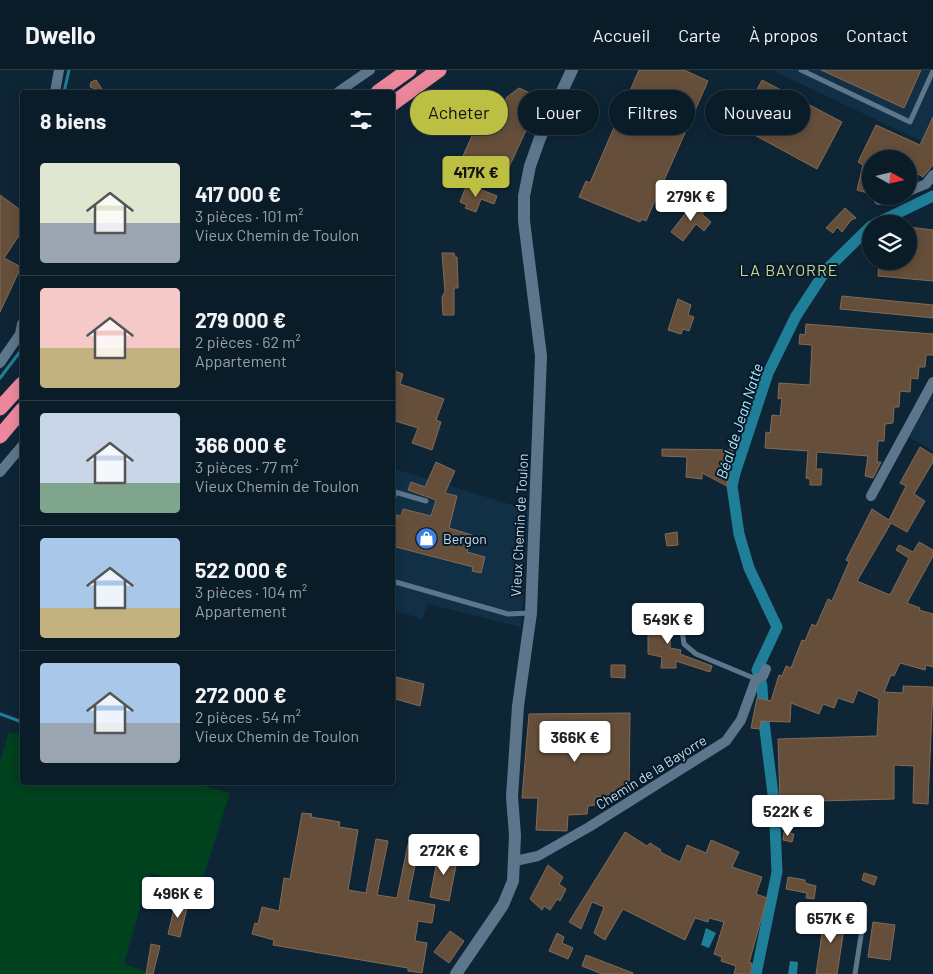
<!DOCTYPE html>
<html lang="fr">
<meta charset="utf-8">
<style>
body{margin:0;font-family:Barlow,sans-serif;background:#132530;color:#f1f3f6;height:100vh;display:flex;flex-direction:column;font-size:19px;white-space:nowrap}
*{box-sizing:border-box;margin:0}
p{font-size:16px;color:#99a1a8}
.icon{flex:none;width:28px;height:28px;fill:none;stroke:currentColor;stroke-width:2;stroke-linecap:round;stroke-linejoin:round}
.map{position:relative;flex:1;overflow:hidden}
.sheet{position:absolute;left:20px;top:20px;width:375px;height:695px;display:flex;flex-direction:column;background:#0a1c28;border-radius:5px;box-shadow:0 2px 12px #0003,0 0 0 1px #2a3a45}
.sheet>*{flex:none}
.hud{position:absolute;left:410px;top:20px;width:448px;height:45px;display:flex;gap:10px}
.needle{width:32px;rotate:98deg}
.tools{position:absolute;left:862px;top:80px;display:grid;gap:10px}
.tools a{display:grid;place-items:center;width:55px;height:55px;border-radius:50%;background:#0a1c28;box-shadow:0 2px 12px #0003,0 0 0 1px #2a3a45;font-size:25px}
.price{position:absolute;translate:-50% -42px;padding:0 11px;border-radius:5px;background:#fff;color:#222;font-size:16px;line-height:32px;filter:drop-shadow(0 1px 2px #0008)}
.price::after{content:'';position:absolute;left:50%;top:30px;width:15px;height:11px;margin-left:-8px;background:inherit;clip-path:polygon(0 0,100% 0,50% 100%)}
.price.on{background:#bdbf42;color:#111}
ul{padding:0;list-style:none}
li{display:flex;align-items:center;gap:15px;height:125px;padding:0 20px}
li+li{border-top:1px solid #2a3a45}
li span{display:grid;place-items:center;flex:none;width:140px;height:100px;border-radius:5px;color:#555}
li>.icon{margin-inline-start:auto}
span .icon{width:60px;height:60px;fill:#fffc;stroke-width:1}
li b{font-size:21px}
h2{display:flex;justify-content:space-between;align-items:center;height:60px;padding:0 20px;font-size:21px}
.chip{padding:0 18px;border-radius:22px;background:#0a1c28;box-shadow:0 2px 12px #0003,0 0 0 1px #2a3a45;font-size:18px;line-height:45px}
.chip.on{background:#bdbf42;color:#111}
header{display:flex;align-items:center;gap:30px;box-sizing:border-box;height:70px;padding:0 25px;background:#0a1c28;border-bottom:1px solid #2a3a45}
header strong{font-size:24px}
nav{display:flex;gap:28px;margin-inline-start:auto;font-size:18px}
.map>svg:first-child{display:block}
.built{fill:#112f45}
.green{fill:#00411e}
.water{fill:#207f98}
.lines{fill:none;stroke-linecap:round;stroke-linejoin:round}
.stream{stroke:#207f98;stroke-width:3}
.canal{stroke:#207f98;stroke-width:11}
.building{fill:#654f3a;stroke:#836b56}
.service{stroke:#5d768b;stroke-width:5}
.minor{stroke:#5d768b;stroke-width:10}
.tertiary{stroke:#5d768b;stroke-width:12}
.motorway{stroke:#eb889c;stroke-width:15}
.labels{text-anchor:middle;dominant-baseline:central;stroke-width:4;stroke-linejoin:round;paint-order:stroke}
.street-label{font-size:14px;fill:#cddae6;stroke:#051b2c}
.poi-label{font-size:14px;fill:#cddae6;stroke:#051b2c;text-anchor:start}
.water-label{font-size:15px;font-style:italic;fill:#b5e9fa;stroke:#051b2c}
.quarter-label{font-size:16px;letter-spacing:1px;fill:#d2d586;stroke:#051b2c}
</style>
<header>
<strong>Dwello</strong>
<nav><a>Accueil</a><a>Carte</a><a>À propos</a><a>Contact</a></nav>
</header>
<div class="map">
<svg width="933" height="904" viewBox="0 0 933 904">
<rect width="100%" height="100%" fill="#0e2536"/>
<path class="built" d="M772 0H933V77Z
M933 325V381L909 367Z
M392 398 529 440 521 557 428 534 422 549 393 540Z"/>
<path class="green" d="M9 662 22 666V712L192 713 230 723 200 817 150 803 124 894 153 904H0V692Z"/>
<path class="water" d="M706 858 716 863 709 878 701 875Z
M790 891 798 892 797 904H788Z"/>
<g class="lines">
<path class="stream" d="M64 22 69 0
M0 308 22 279
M0 644 22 652"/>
<path class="canal" d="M875 154 933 126
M756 904 777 802 774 732 764 652 762 616 757 600 777 557 749 498 739 464 732 416 735 403 768 303 796 246 826 200 871 156"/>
</g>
<path class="building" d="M639 0H684L708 11 646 151 642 149 640 152 579 127 586 111 590 113Z
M821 0H921L904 38Z
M96 10 104 22 90 17 91 12Z
M762 10 842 52 817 99 738 56Z
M519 18 541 28 504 108 462 88 481 46 495 53 507 27Z
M933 47V95L923 107 918 104 915 111 909 114V89H871V124L857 120 863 95 858 92 876 55 920 75Z
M467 114 497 126 494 134 481 129 476 142 465 138 467 135 460 132Z
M0 125 22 141V161L4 188 21 197 0 242Z
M695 131 706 140 702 144 711 152 704 161 696 154 683 171 671 162Z
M845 138 856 148 851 150 842 162 837 157 833 163 826 158Z
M909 157 933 160V211L878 206 879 191H909Z
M442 183H454L455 187H457L458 214V218H454V245H443L442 227 445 222Z
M842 226 933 235V248L840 239Z
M678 229 691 235 688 245 694 247 689 261 683 259 681 264 668 260Z
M806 254 933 264V285H926L925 297H919L918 309 911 308 910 322 900 321 899 337H894L893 353 885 354 884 371H878L877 392H881L873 408 865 406 868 386 817 382 816 399H822L821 415H810V409L806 408 808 381 765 378 766 362 770 363 772 345 780 346 782 328 778 329 779 313 810 315 812 275 799 274 800 264 805 265Z
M392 300 403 304 400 314 444 329 436 350 441 352 432 380 412 373 418 358 392 350Z
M920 377 933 385V392L914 424 925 431 907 462 891 453 857 511 890 525 909 488 896 480 899 475 913 482 919 472 933 480V486L907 533 920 538 919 540 933 544V597L926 595 925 600 900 593 894 606 891 605 884 622 903 623V616L933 617 928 734 913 733 914 696 894 695V729L780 732 778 669 877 666 879 629 858 620 853 633 838 628 834 638 823 634 819 644 791 633 790 652 761 651 760 659 751 658 757 628 771 631 779 605 782 606 786 596 791 598 802 570 805 571 812 554 816 556 828 529 832 531 849 492 846 490 872 439 889 450 906 416 900 413Z
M662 379 733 380 727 416 702 403V409L686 407 687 387 662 386Z
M436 392 455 401 445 423 457 426 449 458 472 465 467 482 485 487 481 503 472 501 473 497 392 476V463L397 445 401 446 403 439 431 446 436 430 408 420 411 412 425 417Z
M677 462 678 475 667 476 665 464Z
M648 547 671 548V550L676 551 677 560 671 559 670 578 681 580 680 584 712 596 710 602 676 591V598H661L662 587 648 584Z
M611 595H625V608L611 607Z
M392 606 424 614 420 636 392 628Z
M630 643 629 724 595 727V735L588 736 587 744 568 745 567 761 536 760 538 728H522L529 644Z
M302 743 312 744 311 747 340 752 339 757 358 760 348 820 366 823 376 769 388 771 377 825 397 828 408 774 419 776 408 830 435 835 432 853 418 851 415 871 427 873 422 903 408 901V898L273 875 274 870 252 864 255 853 258 854 262 837 279 841 284 808 290 809Z
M625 762 647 776 650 773 661 780 660 782 680 792 687 775 706 783 711 770 739 782 732 797 762 807 756 824 767 828 749 893H752L750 904H734L736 896 721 891 722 887 714 884 724 852 709 848 708 852 695 848 685 870 623 839 605 870 594 863 604 837 592 832 581 859 569 852Z
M784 762 794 764 792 772 783 770Z
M439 781 458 786 449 831 430 827Z
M548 795 563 807 559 814 566 819 560 831 557 829 550 840 544 836 542 840 530 829Z
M864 803 877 807 874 815 862 810Z
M788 807 805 810V813L816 816 814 829 806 828 807 823 786 819Z
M176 831 188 834 180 867 168 864Z
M825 843 846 846 837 904H816Z
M873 852 895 855 890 890 868 887Z
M450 861 464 871 449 893 434 882Z
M557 863 564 867 562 873 573 878 568 889 549 881Z
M151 874 160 876 153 904H146Z
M586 885 633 903V904H602L582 896Z"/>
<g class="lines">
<path class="service" d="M801 0 910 52 933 1
M392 435 395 422 426 431
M392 511 508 544 530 543
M680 546 684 574 696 584 756 609
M855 904 865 840"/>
<path class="minor" d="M55 22 59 0
M338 22 370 0
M909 121 926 114 933 105
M879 130 896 126
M0 293 20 264 22 254
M0 402 22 376
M871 426 933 312
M515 791 538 786 589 757 726 671 741 650 756 609 763 606 766 599"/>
<path class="tertiary" d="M456 904 503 835 513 811 515 765 512 727 518 636 531 543 541 286 524 151V126L530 96 540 68 572 0"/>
<path class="motorway" d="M378 22 409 0
M392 34 439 0
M0 338 22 314
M0 366 22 340"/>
</g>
<defs>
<symbol id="shop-disc" viewBox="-11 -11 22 22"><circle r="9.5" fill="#3f7fe0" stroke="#051b2c"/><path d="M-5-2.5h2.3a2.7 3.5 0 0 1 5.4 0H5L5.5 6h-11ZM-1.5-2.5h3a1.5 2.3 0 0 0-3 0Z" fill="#fff"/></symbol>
</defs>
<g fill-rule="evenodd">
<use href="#shop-disc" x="414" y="456" width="25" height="25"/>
</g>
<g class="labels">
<g class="street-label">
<text transform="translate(519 455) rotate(-87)">Vieux Chemin de Toulon</text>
<text transform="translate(651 702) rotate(-32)">Chemin de la Bayorre</text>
</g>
<g class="poi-label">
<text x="443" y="468">Bergon</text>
</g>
<g class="water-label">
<text transform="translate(739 351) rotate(-72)">Béal de Jean Natte</text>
</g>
<g class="quarter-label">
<text x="789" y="199">LA BAYORRE</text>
</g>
</g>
</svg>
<div class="tools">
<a><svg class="needle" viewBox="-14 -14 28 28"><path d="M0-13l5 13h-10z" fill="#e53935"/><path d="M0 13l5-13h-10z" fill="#99a1a8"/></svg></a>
<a><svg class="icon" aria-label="layers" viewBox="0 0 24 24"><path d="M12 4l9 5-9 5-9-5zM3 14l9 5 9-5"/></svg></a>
</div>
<b class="price on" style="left:476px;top:128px">417K €</b>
<b class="price" style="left:691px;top:152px">279K €</b>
<b class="price" style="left:668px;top:575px">549K €</b>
<b class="price" style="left:575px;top:693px">366K €</b>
<b class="price" style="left:788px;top:767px">522K €</b>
<b class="price" style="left:444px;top:806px">272K €</b>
<b class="price" style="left:178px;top:849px">496K €</b>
<b class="price" style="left:831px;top:874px">657K €</b>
<div class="hud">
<a class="chip on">Acheter</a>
<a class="chip">Louer</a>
<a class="chip">Filtres</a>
<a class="chip">Nouveau</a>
</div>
<section class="sheet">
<h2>8 biens<svg class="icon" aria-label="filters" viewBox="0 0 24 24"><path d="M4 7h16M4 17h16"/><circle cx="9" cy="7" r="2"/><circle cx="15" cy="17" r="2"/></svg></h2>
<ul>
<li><span style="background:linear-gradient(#dfe7d0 60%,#9aa5b1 0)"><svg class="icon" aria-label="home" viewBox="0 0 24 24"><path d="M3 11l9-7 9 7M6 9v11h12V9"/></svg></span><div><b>417 000 €</b><p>3 pièces · 101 m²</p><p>Vieux Chemin de Toulon</p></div></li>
<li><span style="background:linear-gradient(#f6c9c9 60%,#c2b280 0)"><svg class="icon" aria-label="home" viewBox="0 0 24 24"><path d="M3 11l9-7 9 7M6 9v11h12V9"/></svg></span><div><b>279 000 €</b><p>2 pièces · 62 m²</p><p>Appartement</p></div></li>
<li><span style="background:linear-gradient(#c9d6e8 70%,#7fa58c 0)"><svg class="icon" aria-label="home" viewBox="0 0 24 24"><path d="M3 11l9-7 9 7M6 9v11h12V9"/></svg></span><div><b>366 000 €</b><p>3 pièces · 77 m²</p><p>Vieux Chemin de Toulon</p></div></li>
<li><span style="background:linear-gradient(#a9c7e8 70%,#c2b280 0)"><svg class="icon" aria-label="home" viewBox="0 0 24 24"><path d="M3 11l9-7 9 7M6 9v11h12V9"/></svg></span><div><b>522 000 €</b><p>3 pièces · 104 m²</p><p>Appartement</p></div></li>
<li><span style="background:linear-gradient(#a9c7e8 60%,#9aa5b1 0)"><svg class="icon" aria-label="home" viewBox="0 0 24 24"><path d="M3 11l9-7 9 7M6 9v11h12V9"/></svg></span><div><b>272 000 €</b><p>2 pièces · 54 m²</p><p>Vieux Chemin de Toulon</p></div></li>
</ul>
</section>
</div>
